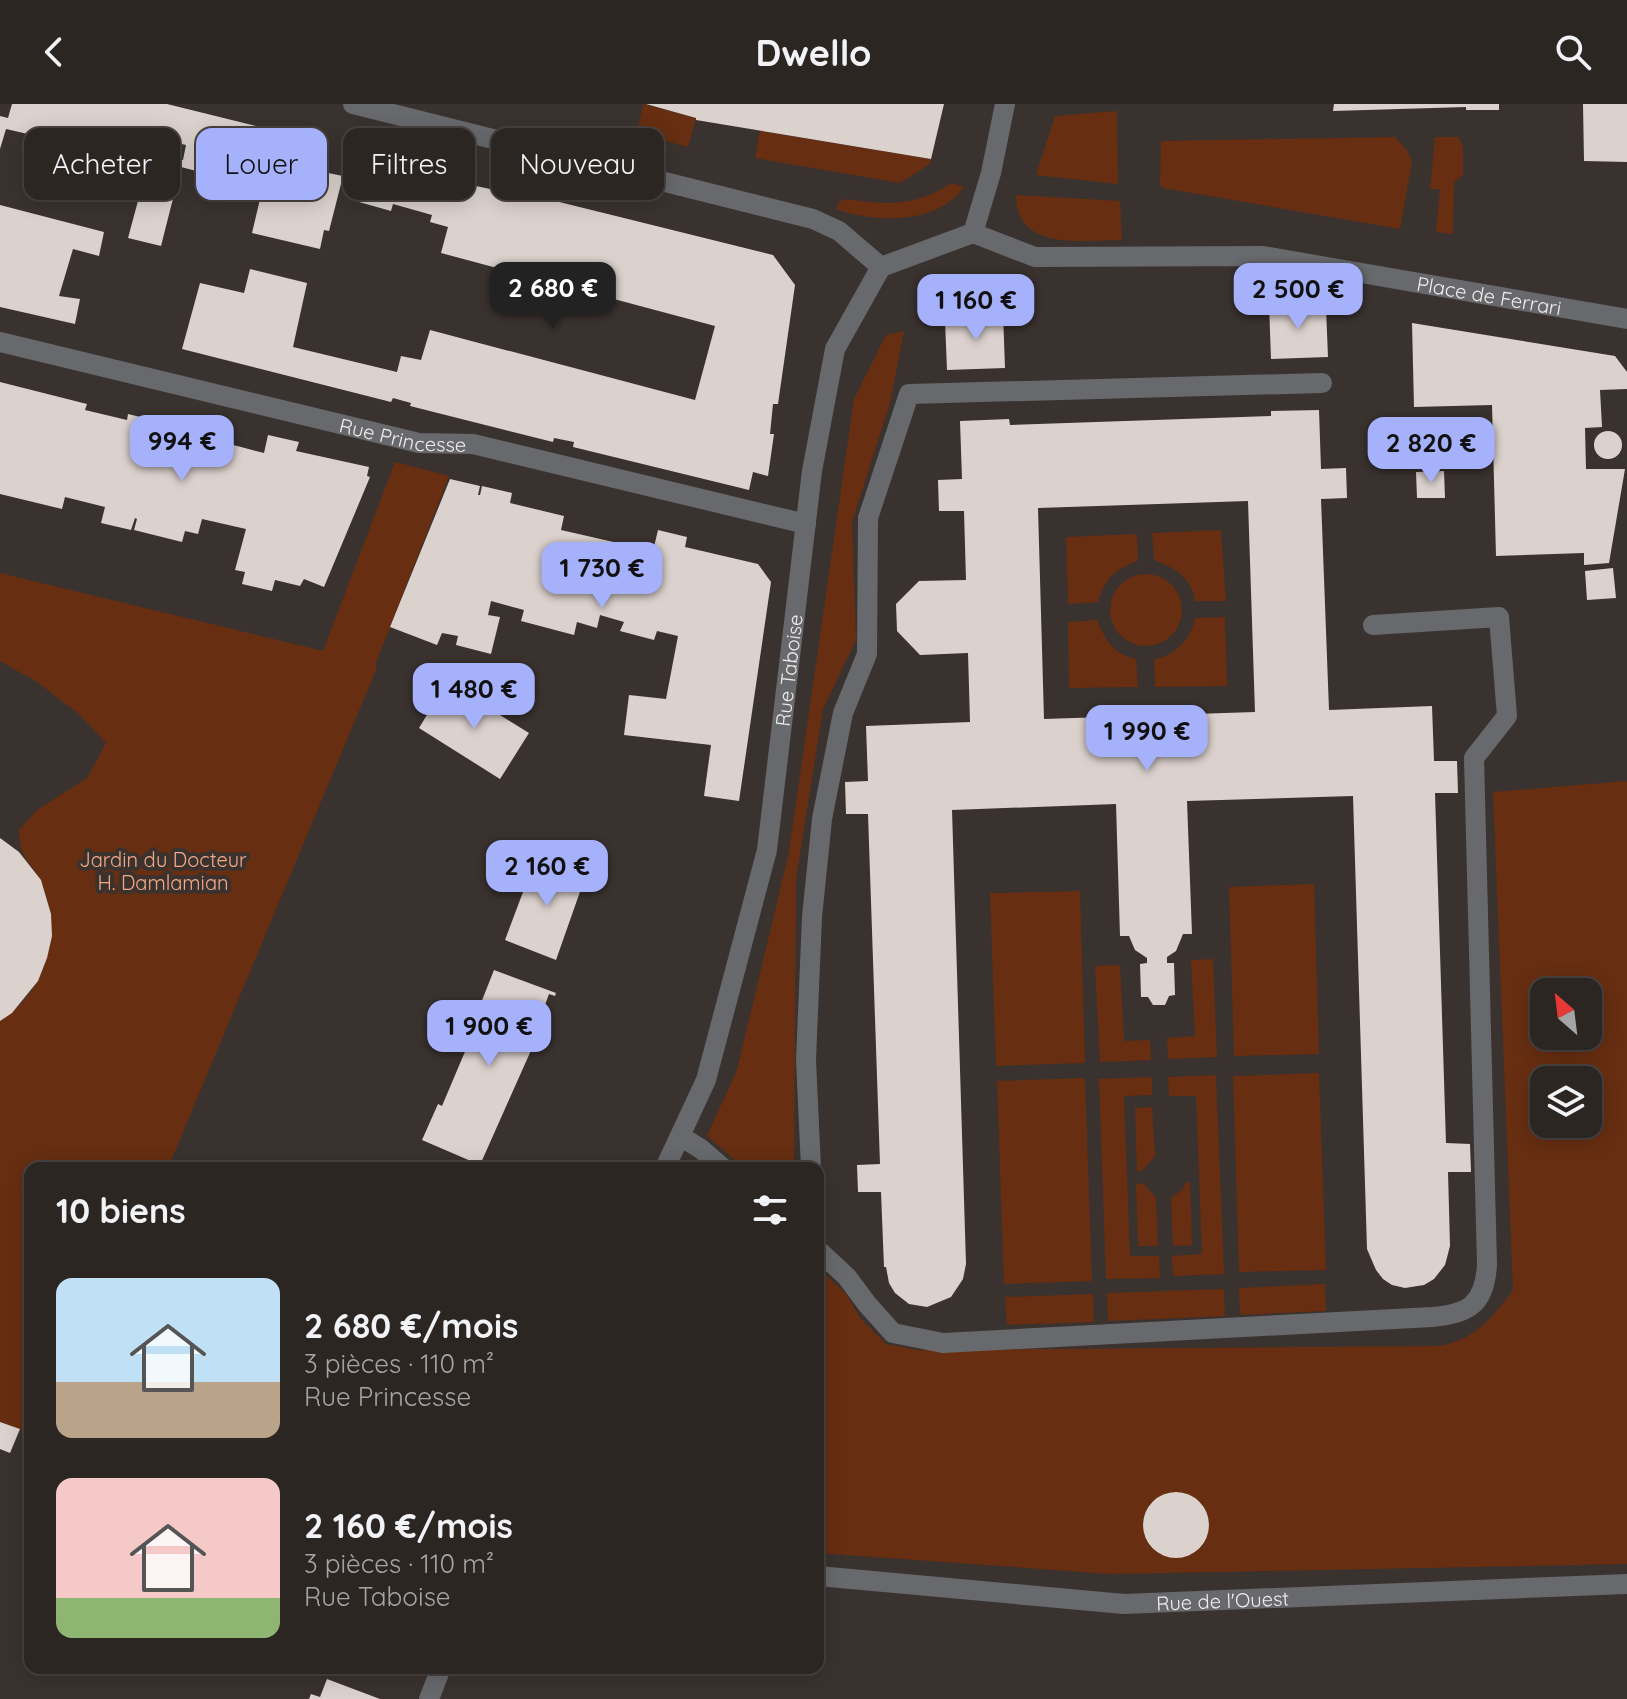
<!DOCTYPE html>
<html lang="fr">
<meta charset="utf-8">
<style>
body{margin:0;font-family:Quicksand,sans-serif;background:#383230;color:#f1f3f6;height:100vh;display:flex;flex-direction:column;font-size:30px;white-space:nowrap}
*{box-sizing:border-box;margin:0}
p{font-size:26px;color:#a6a5a6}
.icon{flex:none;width:44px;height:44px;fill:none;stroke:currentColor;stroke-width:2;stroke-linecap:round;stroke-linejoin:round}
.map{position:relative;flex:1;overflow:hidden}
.details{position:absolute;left:24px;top:1058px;width:800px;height:512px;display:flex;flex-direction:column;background:#2c2623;border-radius:16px;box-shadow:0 4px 20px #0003,0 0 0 2px #484341}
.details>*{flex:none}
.guide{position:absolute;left:24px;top:24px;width:800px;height:72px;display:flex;gap:16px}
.needle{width:52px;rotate:332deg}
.controls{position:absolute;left:1530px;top:874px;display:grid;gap:16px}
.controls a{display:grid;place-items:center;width:72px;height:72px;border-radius:16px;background:#2c2623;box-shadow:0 4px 20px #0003,0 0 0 2px #484341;font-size:40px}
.price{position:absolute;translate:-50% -68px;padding:0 18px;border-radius:16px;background:#a6b1fc;color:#111;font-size:26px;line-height:52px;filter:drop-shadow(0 2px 4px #0008)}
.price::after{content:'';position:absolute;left:50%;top:48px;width:24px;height:18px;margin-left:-12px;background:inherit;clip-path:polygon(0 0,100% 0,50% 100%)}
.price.active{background:#222;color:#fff}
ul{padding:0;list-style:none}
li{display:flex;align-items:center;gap:24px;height:200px;padding:0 32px}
li span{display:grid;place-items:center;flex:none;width:224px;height:160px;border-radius:16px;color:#555}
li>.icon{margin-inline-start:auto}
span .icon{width:96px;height:96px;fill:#fffc;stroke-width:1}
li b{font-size:34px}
h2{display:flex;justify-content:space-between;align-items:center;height:96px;padding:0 32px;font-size:34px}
.pill{padding:0 28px;border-radius:16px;background:#2c2623;box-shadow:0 4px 20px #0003,0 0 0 2px #484341;font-size:28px;line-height:72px}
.pill.active{background:#a6b1fc;color:#111}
header{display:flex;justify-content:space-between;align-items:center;height:104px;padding:0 32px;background:#2c2623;font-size:36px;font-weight:700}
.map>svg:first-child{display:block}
.green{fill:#672e11;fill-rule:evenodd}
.building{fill:#dcd2cd;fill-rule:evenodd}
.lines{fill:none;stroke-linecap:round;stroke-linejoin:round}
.service{stroke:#68696d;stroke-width:20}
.minor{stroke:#68696d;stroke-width:20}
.labels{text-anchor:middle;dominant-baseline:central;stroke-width:8;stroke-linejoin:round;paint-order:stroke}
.street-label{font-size:20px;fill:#f2edeb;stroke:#3a322f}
.park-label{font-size:20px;fill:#f6a987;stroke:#3a322f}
</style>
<header><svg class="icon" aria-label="back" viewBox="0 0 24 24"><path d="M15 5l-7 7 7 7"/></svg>Dwello<svg class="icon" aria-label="search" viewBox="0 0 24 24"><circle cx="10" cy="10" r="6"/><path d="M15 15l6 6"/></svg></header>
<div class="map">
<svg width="1627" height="1595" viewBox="0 0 1627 1595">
<rect width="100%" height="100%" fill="#3a322f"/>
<path class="green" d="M643 0 696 14 688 43 637 29Z
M1117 7 1118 80 1036 71 1055 12Z
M760 27 931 55 930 60 900 79 755 54Z
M1395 33 1407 46 1412 58 1400 125 1163 84 1160 81 1161 37Z
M1435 33H1459L1463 44V70L1454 79 1453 130 1436 128 1440 85H1430Z
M951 79 964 83C938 121 874 119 836 105L839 98 845 95C885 101 916 103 951 79Z
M1016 91 1120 97 1122 136C1083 136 1016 148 1016 91Z
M904 227 890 299 852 418 856 536 823 605 796 775 794 1064H744L707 1032 737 966 789 748 854 295 886 231Z
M395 358 449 372 376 559V566L168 1064H30V1329L0 1318V917C45 888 63 830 42 781 31 754 20 760 19 726L37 706 87 674 106 639 79 610 37 578 0 557V469L323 547Z
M1221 426 1226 497H1195C1192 474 1174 463 1154 456L1152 429Z
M1137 430 1138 457C1116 464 1104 475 1098 498L1068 500 1066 433Z
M1110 506a36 36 0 1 1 72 0a36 36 0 1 1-72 0Z
M1225 513 1227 582 1155 583 1154 556C1176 550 1190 537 1195 514Z
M1097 516C1104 535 1115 551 1136 555L1138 583 1069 584 1068 518Z
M1627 677V1460L1111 1470 818 1449V1164L846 1190 860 1214 886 1240 918 1246 1438 1242C1474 1237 1492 1214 1513 1186L1493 688ZM1544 888H1588V932H1544ZM1544 976H1588V1020H1544Z
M1314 780 1319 950 1234 952 1229 783Z
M1080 787 1085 959 996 962 990 789Z
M1213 855 1217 953 1168 955 1167 934 1195 932 1191 856Z
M1120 861 1124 937 1150 936 1151 956 1100 958 1095 862Z
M1319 969 1326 1166 1239 1168 1233 972Z
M1216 971 1224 1170 1173 1172 1172 1152 1202 1150 1196 992H1169L1168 973Z
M1152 973V991L1124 992 1130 1152H1159L1160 1174 1106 1175 1099 975Z
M1085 974 1092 1177 1004 1180 997 977Z
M1152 1003 1155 1052 1143 1066 1137 1068 1135 1004Z
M1186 1078 1190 1079 1192 1141 1173 1142 1171 1094 1183 1085Z
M1143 1079 1156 1094 1158 1142H1138L1136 1080Z
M1325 1180 1326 1207 1240 1211 1239 1184Z
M1224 1185 1225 1212 1108 1217 1107 1189Z
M1093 1190 1094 1218 1007 1221 1005 1193Z"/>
<path class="building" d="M12 0H167L256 22 243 73 205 63 204 69 181 63 161 142 128 134 145 71 112 66 117 47 54 36 6 25 0 45V12L8 14ZM155 34 186 41 183 56 150 50Z
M646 0H944L931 55 696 16V14Z
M1334 0H1499V6H1466V3L1333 7Z
M1583 0H1627V58L1584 57Z
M372 51 471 76 470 81 476 82 490 85 491 81 773 151 795 181 778 300H773L770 330H774L768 372 753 368 749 386 573 343 574 338 554 334 553 338 410 302 411 299 393 294 391 298 182 245 200 179 244 189 250 165 307 179 293 243 397 268 401 252 421 256 430 226 695 296 715 222 441 149 448 123 430 118 432 111 393 100 391 107 359 98Z
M269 57 343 72 329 127 324 126 320 145 252 129Z
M0 101 104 128 99 152 73 145 59 192 80 195 75 220 0 203Z
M1292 199 1326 204 1328 253 1271 255 1269 200Z
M1003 208 1005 264 947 266 945 217 978 209Z
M1412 219 1615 252 1627 268V285L1600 286 1602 323 1585 324 1586 365H1625L1609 459 1584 461V449L1496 452 1492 301 1414 303Z
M0 278 87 300 85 306 127 316 128 310 223 333 222 338 264 349 268 331 299 338 296 347 369 363 367 372 370 373 324 483 304 475 300 482 275 476 272 487 242 480 245 468 235 466 246 425 202 415 198 430 185 427 182 438 134 426 137 415 135 414 131 426 101 419 105 403 65 393 62 405 0 390Z
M1319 306 1321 365 1346 364 1347 394 1321 395 1329 606 1432 602 1434 657H1457L1458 689H1435L1446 1039 1470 1040 1471 1068H1448L1450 1142 1445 1161 1434 1175 1424 1181 1405 1184 1392 1181 1383 1175 1376 1166 1367 1145 1353 692 1187 697 1192 830H1183L1176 847 1167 853V859H1174L1175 891 1169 892 1165 901H1153L1148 893H1141L1140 860 1147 859V854L1135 846 1129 832H1120L1116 700 952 706 966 1160 963 1175 951 1193 927 1203 909 1200 895 1189 889 1179 886 1163H884L881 1088H858L857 1061 880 1060 868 710H846L845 678 868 677 866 622 970 618 968 549 920 551 897 527 896 500 919 477 966 476 964 407H939L938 376 962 375 960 317 1009 315 1010 321 1271 312V307ZM1248 397 1255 608 1044 615 1038 404Z
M1594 341a14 14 0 1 1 28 0a14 14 0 1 1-28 0Z
M1444 367 1445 394H1417L1416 368Z
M450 375 480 382 478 391H480L482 382 512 389 510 399 564 412 561 426 653 447 658 426 687 433 685 443 758 460 771 478 739 697 704 692 711 641 624 631 629 591 666 595 678 532 657 527 654 536 620 527 624 518 600 511 597 524 577 518 574 531 521 517 524 506 491 497 488 511 500 513 491 550 456 541 458 532 442 529 437 541 390 523Z
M1613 464 1616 494 1587 496 1585 467Z
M447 578 529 629 500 675 419 624Z
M0 734 19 748 41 776 51 810 52 832 47 854 38 877 12 909 0 917Z
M561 755 588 765 556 856 505 836 529 772 531 773 536 762 544 758 555 762 557 766Z
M494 866 556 889 555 892 549 890 537 923 541 924 480 1061 422 1036 438 1000 442 1002 483 905 479 904Z
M0 1318 20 1325 10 1349 0 1345Z
M1143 1421a33 33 0 1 1 66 0a33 33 0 1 1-66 0Z
M327 1575 380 1595H309L311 1590 320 1593Z"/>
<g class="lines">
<path class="service" d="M680 1032 701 1045 723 1064
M811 1064 806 956 812 813 822 715 843 609 867 550 868 414 909 290 1322 279
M818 1146 847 1173 867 1200 893 1229 943 1239 1432 1213C1469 1210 1485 1200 1487 1160L1474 654 1507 612 1499 513 1373 521"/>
<g class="minor">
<path d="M353 0 813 115 839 127 881 163"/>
<path id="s1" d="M973 129 1035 153 1263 152 1627 215"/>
<path d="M973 129 991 69 1005 0"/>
<path id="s2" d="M0 238 419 339 473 340 806 420"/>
<path id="s3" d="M665 1064 706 976 767 746 812 367 835 245 881 163 973 129"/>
<path id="s4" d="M818 1472 1124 1500 1627 1480"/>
<path d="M429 1595 441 1564"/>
</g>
</g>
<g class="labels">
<g class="street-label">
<text stroke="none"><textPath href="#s1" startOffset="524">Place de Ferrari</textPath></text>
<text stroke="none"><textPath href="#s2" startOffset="414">Rue Princesse</textPath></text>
<text stroke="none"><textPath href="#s3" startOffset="516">Rue Taboise</textPath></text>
<text stroke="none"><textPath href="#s4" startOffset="406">Rue de l'Ouest</textPath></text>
</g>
<g class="park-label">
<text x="163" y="755">Jardin du Docteur<tspan x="163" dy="23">H. Damlamian</tspan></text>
</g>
</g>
</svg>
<div class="controls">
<a><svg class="needle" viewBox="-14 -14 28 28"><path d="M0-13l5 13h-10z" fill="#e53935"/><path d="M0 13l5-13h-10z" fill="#a6a5a6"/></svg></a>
<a><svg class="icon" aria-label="layers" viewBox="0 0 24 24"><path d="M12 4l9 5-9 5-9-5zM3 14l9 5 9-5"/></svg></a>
</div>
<b class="price active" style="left:553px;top:226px">2 680 €</b>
<b class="price" style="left:1298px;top:227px">2 500 €</b>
<b class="price" style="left:976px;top:238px">1 160 €</b>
<b class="price" style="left:182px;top:379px">994 €</b>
<b class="price" style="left:1431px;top:381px">2 820 €</b>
<b class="price" style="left:602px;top:506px">1 730 €</b>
<b class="price" style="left:474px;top:627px">1 480 €</b>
<b class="price" style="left:1147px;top:669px">1 990 €</b>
<b class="price" style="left:547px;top:804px">2 160 €</b>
<b class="price" style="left:489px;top:964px">1 900 €</b>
<div class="guide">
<a class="pill">Acheter</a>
<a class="pill active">Louer</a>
<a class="pill">Filtres</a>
<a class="pill">Nouveau</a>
</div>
<section class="details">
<h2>10 biens<svg class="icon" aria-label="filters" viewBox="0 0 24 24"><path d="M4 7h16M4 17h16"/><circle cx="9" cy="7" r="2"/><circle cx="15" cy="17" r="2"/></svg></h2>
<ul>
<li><span style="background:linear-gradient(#bfe0f5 65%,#b9a48a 0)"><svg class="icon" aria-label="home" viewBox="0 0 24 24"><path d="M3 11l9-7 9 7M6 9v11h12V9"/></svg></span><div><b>2 680 €/mois</b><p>3 pièces · 110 m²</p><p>Rue Princesse</p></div></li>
<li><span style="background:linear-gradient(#f6c9c9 75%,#8fb573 0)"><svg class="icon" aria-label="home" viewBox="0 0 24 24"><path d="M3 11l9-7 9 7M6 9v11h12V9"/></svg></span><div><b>2 160 €/mois</b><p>3 pièces · 110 m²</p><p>Rue Taboise</p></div></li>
</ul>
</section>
</div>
